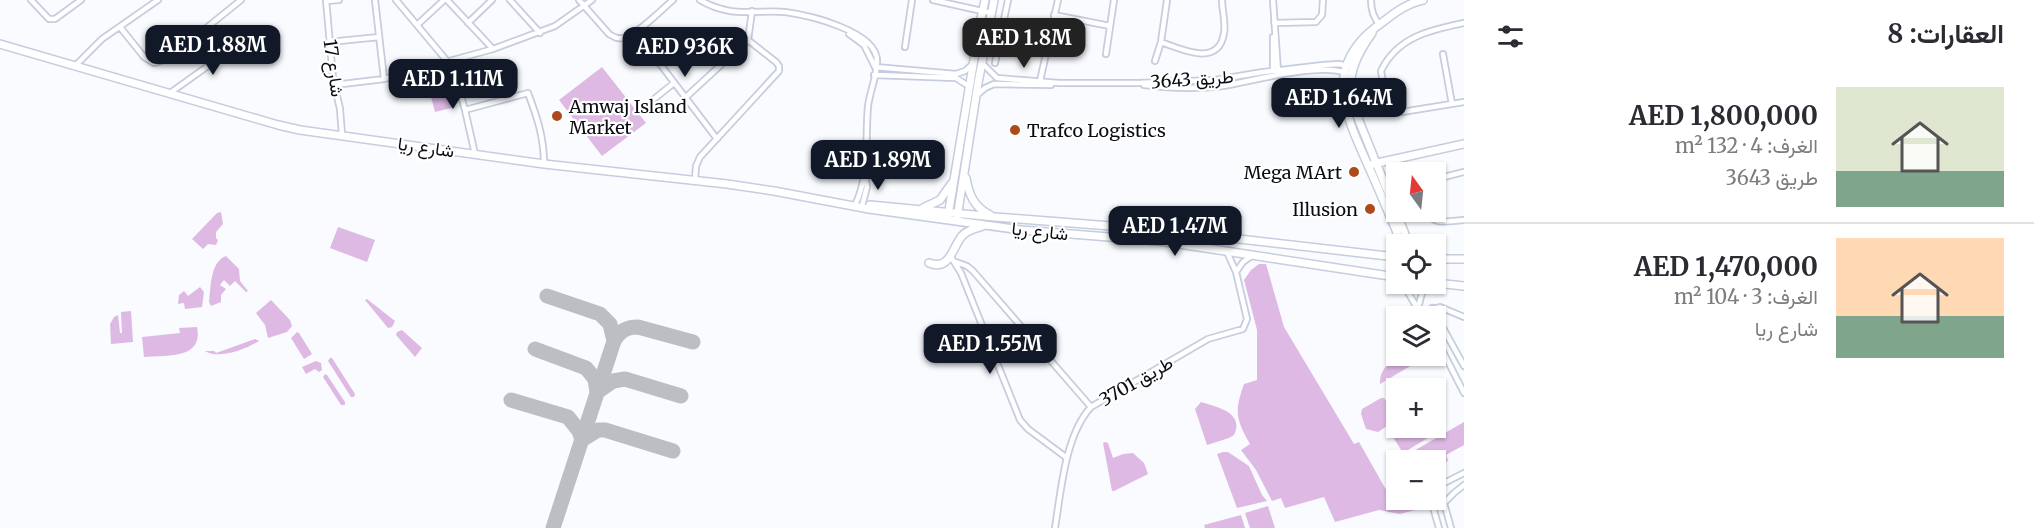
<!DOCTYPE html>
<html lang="ar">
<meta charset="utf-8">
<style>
body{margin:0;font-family:Merriweather,Vazirmatn,serif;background:#f2f2f3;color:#2b2b33;direction:rtl;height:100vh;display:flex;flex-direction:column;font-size:22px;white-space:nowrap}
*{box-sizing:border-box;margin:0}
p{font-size:20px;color:#7c7c81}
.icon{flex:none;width:33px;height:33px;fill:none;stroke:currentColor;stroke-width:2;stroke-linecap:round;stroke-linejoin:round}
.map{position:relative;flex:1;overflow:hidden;direction:ltr}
.panel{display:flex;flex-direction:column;background:#fff;width:570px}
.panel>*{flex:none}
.needle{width:39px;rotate:345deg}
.controls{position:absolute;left:1386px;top:162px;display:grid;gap:12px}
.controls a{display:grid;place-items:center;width:60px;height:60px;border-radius:0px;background:#fff;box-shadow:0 2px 4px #0004;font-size:30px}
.price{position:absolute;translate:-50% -51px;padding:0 14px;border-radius:12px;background:#111827;color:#fff;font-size:20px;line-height:39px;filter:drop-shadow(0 2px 3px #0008)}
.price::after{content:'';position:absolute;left:50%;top:36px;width:18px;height:14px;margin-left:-9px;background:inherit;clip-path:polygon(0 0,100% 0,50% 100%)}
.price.active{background:#222;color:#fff}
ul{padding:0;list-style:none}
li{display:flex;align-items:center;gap:18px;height:150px;padding:0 30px}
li+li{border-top:2px solid #e1e1e2}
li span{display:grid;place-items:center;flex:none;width:168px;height:120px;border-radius:0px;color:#555}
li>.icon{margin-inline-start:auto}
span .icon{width:72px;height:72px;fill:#fffc;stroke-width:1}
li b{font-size:26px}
h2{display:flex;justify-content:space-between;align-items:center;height:72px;padding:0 30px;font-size:26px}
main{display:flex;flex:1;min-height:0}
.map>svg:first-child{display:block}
.green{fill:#deb9e4}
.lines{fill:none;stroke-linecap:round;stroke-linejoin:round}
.taxiway{stroke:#bcbec2;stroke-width:15}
.street-casing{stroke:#c5cdde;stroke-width:8}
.secondary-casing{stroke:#c5cdde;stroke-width:10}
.street{stroke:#fff;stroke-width:4.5}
.secondary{stroke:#fff;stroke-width:7}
.poi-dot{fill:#ae491c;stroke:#fff;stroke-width:2}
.labels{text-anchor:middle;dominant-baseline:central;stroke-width:4.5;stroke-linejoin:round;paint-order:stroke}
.street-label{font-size:18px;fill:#0a0c12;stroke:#fff}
.poi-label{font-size:18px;fill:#0a0c12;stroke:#fff;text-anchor:start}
</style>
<main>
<section class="panel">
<h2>العقارات: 8<svg class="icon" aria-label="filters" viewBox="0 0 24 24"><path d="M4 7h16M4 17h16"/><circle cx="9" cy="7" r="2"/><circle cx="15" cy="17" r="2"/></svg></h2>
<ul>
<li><span style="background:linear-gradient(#dfe7d0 70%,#7fa58c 0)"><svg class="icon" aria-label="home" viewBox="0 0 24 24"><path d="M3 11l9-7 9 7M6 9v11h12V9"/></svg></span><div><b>AED 1,800,000</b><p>الغرف: 4 · 132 m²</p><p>طريق 3643</p></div></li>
<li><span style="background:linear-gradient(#ffd9b3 65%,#7fa58c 0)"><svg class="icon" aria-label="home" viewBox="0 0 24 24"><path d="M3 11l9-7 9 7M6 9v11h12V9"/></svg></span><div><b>AED 1,470,000</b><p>الغرف: 3 · 104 m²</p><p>شارع ريا</p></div></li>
</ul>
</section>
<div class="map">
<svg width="1464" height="528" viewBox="0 0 1464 528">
<rect width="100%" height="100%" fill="#f9fbff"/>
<path class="green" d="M602 67 646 123 602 156 559 100Z
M445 72 455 107 435 112 426 78Z
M221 212 223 224 216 232V238L218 240 216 245 208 244 203 249 192 239 217 213Z
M338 227 375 240 367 262 330 248Z
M226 256 239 269 240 281 248 291 246 292 235 281 230 286 224 280 220 285 226 289 221 295V302L211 306 209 302C211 287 210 262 226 256Z
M1259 264H1266L1284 327 1354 444 1359 442 1393 502 1409 500 1415 510 1400 514 1379 510 1335 522 1324 497 1285 508 1281 498 1272 501 1256 470 1241 450 1250 444C1236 419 1234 412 1244 384L1257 380V330L1244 280 1251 270Z
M200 287 204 292 202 307 185 309 184 303 178 304 179 295 184 291 188 296Z
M367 299 395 321 392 327 388 328 365 300Z
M271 300 290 320 292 326 287 332 268 338 265 325 256 313Z
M131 311 133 342 111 344 110 324 114 317 118 315 120 333H122L121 312Z
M197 327C204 360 165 355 144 357L142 337 180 333 179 328Z
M402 330 422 348 415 357 396 335 397 332Z
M297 332 299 333 312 354 304 359 291 338Z
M255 339 259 341C246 349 218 360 205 351H214L216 353Z
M1399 356H1427L1380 384C1379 372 1388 361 1399 356Z
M330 358H332L355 394 354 397H351L328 361Z
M316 361 321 363 322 370 319 372 315 369 306 374 302 367Z
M325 374 327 375 345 402V405H341L323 377Z
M1381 398H1384L1396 416V420L1378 432 1366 429 1361 414 1362 409Z
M1201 402C1216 407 1245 412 1234 435L1229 438 1207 445 1195 409Z
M1464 422V445L1446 455 1448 461 1436 467V460H1398Z
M1397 428H1426L1431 436 1403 453 1390 432Z
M1105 442 1108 443 1113 458 1123 454 1133 453 1144 463 1148 474 1114 491H1112L1103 443Z
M1223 452H1228L1249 466 1262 495 1267 501 1237 508 1217 454Z
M1268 506 1275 528H1250L1245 513Z
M1241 515 1245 528H1205L1204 525Z"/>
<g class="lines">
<path class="taxiway" d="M547 296 600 314 610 324 614 341 553 528
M614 341C620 331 626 327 638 327L693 342
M535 349 586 368 595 379 597 392 613 381 625 379 681 396
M511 400 568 417 579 431 582 440
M582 440 598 430H605L673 451"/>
<defs>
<path id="street" d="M31 0 49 19H55L81 0
M326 0 333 78 340 109 342 135
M375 0 384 79
M396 0 447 61
M447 0 493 49
M510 0 540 33
M579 0 609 34C614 37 617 39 623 38 637 35 661 10 673 0
M700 0C710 6 719 9 730 11 748 14 767 10 785 12 808 15 877 31 877 61 877 76 870 91 868 106 865 139 870 175 855 205
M933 0 991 13
M1273 0 1278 72
M1371 0C1371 10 1373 17 1379 24
M326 1 339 0
M1054 15 1110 26
M468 23 492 0
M1274 23 1316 22 1322 15 1323 0
M417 25 444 0
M120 27 144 57 154 63 164 60 174 54 241 0
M635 31 717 139
M849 34 864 45 875 67
M329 42 379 37
M1161 42C1183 50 1219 67 1224 33 1226 23 1222 10 1222 0
M905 47 912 0
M1106 54 1114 0
M1443 54 1452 104
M451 61 465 110 475 154
M1155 61 1161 42 1167 0
M995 63 1008 0
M983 64 997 78 1059 83H1138L1215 80 1263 72 1323 65 1339 64 1347 66
M76 65 102 39 158 0
M875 67 956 74 965 71 974 63
M1273 71V37
M874 75 956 78 970 87
M1040 81 1058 0
M334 85 384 79 493 49 555 26 592 0
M1144 85C1168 88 1198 89 1223 86 1253 81 1320 62 1346 73
M170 93 243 41
M976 96 985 88 994 84 1051 85
M685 98 748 40 752 11
M654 99 674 83
M1386 101 1391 108 1402 112 1464 102
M1353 109 1386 101 1381 71C1397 37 1430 30 1464 23
M465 110 528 93C537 117 544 137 544 164
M1436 179 1464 172
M695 180 696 166 700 157 779 71V66L776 62 748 40
M862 206 867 187 865 175
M1426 212C1434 226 1449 221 1464 220
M1399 217 1413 212
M951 257 961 273 1020 420 1028 429 1067 458
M956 262 967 266 973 271 1091 407
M1236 272 1243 262 1253 255
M1403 284 1422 316
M1418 308 1422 293 1433 284
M1432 308 1464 366
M1420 313 1440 307 1464 317
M1436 338 1464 393
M1436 487 1464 473
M1436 488 1444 503 1451 528
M1431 500 1439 528
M1444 503 1454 493 1464 485
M1055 528C1061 491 1065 435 1091 407L1208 339 1243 329 1247 319 1236 272 1227 252"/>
<path id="secondary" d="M1372 33C1357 54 1347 74 1351 101L1409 244
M0 44 278 125 300 130 544 164 727 184 774 191 869 209 1021 230 1159 241 1396 277
M1373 164 1464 144
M966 178C969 195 974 207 990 215
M870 205 995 217 1162 230 1396 257
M923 208 940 200 952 183
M948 216 980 23 985 0
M957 218 978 83 994 0
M1400 244 1396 230C1386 207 1377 185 1367 163 1344 112 1324 67 1376 27 1391 16 1404 4 1423 0
M1436 259H1464
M929 263C950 271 952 248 962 236 967 230 976 228 983 226
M1436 283 1464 286"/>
</defs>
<use href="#street" class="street-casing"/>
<use href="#secondary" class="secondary-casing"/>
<use href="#street" class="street"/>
<use href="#secondary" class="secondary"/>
</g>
<g class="poi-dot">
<circle cx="557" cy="116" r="6"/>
<circle cx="1015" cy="130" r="6"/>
<circle cx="1354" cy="172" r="6"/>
<circle cx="1370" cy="209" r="6"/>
</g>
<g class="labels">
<g class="street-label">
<text transform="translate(334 68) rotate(82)">شارع 17</text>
<text transform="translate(1192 79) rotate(-4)">طريق 3643</text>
<text transform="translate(426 147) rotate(8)">شارع ريا</text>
<text transform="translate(1040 231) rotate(6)">شارع ريا</text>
<text transform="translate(1136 381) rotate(-30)">طريق 3701</text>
</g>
<g class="poi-label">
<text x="569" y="106">Amwaj Island<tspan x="569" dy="21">Market</tspan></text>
<text x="1027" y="130">Trafco Logistics</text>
<text x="1342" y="172" text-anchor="end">Mega MArt</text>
<text x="1358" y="209" text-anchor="end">Illusion</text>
</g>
</g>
</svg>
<div class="controls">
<a><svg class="needle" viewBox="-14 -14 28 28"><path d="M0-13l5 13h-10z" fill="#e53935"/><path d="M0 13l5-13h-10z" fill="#7c7c81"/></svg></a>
<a><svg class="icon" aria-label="locate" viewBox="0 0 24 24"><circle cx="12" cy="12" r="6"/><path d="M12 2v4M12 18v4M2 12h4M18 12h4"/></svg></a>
<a><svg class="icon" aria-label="layers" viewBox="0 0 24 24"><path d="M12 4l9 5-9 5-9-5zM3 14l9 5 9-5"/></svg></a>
<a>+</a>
<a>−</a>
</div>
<b class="price active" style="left:1024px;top:69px">AED 1.8M</b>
<b class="price" style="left:213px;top:76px">AED 1.88M</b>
<b class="price" style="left:685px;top:78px">AED 936K</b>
<b class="price" style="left:453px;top:110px">AED 1.11M</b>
<b class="price" style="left:1339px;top:129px">AED 1.64M</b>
<b class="price" style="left:878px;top:191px">AED 1.89M</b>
<b class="price" style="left:1175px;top:257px">AED 1.47M</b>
<b class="price" style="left:990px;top:375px">AED 1.55M</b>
</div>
</main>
